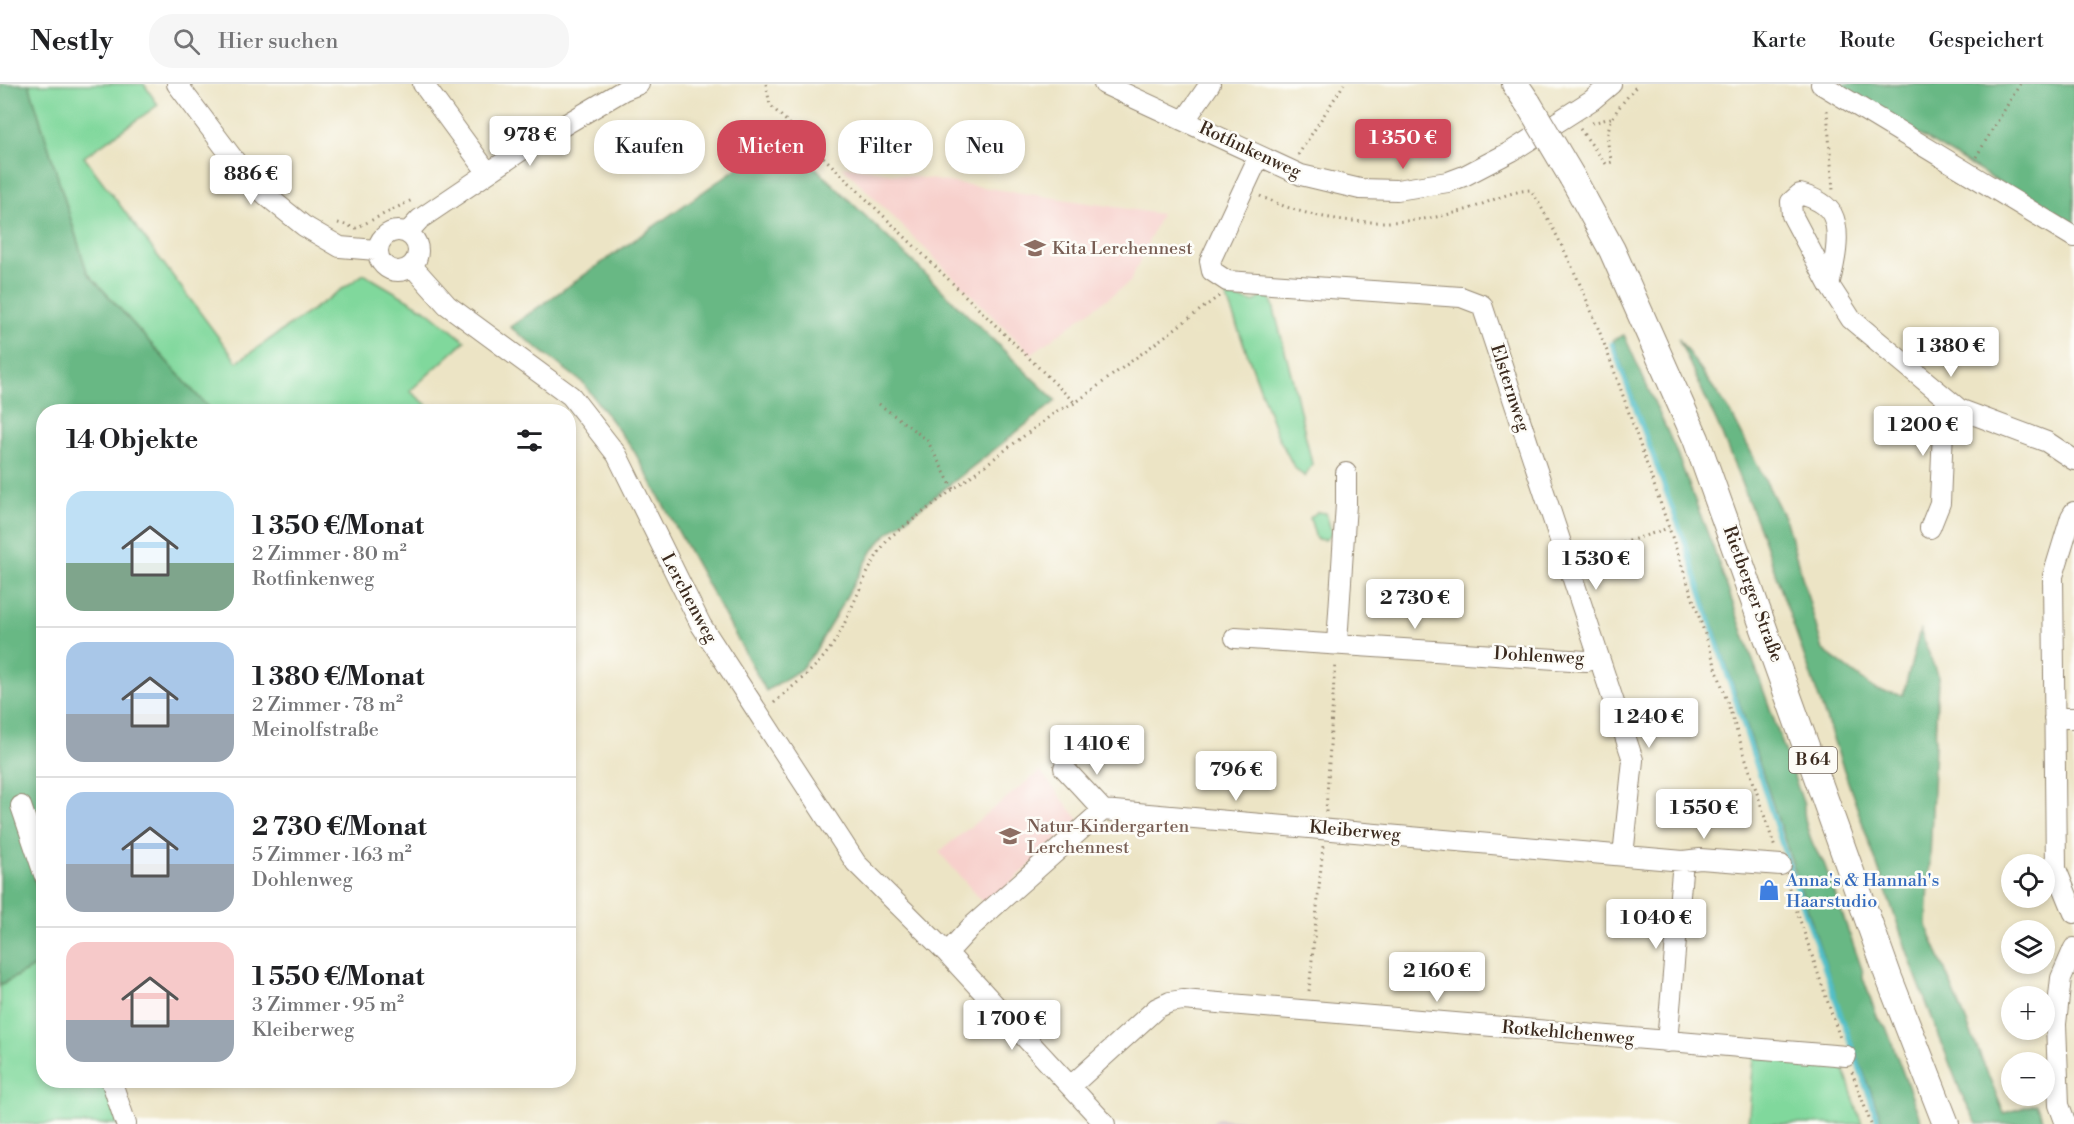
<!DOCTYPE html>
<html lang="de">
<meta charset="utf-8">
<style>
body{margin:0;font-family:"Libre Bodoni",serif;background:#f6f6f6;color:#202124;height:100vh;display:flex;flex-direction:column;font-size:22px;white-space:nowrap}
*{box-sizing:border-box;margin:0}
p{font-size:20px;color:#757577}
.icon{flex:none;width:33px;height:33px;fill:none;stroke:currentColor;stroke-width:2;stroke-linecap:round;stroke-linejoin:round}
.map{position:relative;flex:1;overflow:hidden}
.panel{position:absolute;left:36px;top:320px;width:540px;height:684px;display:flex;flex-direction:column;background:#fff;border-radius:24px;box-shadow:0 3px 9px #0003}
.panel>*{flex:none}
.banner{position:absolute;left:594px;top:36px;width:570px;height:54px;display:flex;gap:12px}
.tools{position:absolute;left:2001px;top:770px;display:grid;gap:12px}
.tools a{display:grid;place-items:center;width:54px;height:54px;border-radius:50%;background:#fff;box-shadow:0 3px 9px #0003;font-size:30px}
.price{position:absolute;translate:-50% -51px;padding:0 14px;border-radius:6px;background:#fff;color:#222;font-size:20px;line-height:39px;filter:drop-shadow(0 2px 3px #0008)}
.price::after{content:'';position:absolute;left:50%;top:36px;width:18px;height:14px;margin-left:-9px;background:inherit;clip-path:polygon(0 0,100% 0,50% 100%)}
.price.on{background:#d1495b;color:#fff}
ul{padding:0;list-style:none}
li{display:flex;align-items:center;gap:18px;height:150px;padding:0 30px}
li+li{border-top:2px solid #e0e0e0}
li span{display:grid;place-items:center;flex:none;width:168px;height:120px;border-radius:18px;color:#555}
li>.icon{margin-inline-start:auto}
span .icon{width:72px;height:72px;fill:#fffc;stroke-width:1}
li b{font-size:26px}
h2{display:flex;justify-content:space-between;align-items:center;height:72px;padding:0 30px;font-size:26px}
.chip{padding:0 21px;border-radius:24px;background:#fff;box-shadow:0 3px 9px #0003;font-size:21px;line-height:54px}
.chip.on{background:#d1495b;color:#fff}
header{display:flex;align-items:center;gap:36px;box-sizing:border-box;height:84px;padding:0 30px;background:#fff;border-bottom:2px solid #e0e0e0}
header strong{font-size:28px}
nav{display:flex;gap:33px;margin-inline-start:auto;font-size:21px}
.search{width:420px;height:54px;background:#f6f6f6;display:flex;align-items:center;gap:15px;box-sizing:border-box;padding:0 21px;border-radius:24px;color:#757577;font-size:22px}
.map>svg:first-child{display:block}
.built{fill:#f7d0cc}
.industrial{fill:#d2bec3}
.green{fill:#80d89c;stroke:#5e815d;stroke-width:1.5}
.forest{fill:#68b884;stroke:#527151;stroke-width:1.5}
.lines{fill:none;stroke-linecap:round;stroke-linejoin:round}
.stream{stroke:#52c0c9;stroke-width:5}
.minor-casing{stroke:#948772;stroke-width:22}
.major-casing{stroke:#948772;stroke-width:28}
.path{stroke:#948772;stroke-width:3;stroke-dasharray:1.5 4.5;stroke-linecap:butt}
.minor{stroke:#fff;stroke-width:20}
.major{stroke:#fff;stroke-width:26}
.major-bridge-casing{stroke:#948772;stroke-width:28;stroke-linecap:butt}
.major-bridge{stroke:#fff;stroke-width:26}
.labels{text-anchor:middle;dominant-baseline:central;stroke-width:5;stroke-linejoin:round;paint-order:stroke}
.shield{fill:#fdfcf7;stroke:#75695f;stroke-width:1.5}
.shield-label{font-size:16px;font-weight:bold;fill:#3b2a1e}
.street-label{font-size:18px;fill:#3b2a1e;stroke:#fdfcf7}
.education-label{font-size:18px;fill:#785e54;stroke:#fdfcf7;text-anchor:start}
.shop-label{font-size:18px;fill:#366cbe;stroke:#fdfcf7;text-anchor:start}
</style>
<header>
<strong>Nestly</strong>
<div class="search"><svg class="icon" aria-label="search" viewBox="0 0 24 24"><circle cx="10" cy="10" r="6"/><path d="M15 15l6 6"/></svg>Hier suchen</div>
<nav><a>Karte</a><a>Route</a><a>Gespeichert</a></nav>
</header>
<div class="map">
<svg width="2074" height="1040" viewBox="0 0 2074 1040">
<rect width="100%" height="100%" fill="#fdfcf7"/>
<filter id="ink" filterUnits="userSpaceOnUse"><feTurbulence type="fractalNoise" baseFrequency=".0167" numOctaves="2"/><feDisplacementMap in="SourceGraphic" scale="12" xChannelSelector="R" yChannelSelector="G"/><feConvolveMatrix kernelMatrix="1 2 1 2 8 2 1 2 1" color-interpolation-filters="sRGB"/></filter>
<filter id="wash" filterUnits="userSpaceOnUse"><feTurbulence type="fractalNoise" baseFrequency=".008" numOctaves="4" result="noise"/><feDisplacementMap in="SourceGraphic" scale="24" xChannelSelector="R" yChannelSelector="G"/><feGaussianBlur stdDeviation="1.35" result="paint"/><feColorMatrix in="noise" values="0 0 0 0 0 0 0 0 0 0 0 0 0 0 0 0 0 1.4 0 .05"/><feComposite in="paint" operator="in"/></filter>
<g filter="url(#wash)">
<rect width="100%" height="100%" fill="#ece4c5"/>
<path class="built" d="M842 82 1161 130 1130 198 1031 270Z
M1040 687 1079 736 986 822 939 768Z"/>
<path class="industrial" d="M1218 1034 1289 1040H1211Z"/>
<path class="green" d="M29 0H144L158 21 84 73 237 278 364 190 429 228 465 257 410 307 427 321 420 327H211L87 188Z
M1270 210 1294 301 1312 380 1305 393 1294 383 1277 350 1226 212 1253 218Z
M1317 428 1326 429 1332 450 1325 456 1316 455 1310 434Z
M43 878 44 996H103L118 1040H0V901Z
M1754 973 1842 980 1862 1040H1748Z"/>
<path class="forest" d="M0 0H29L87 188 211 327H44V795H34L43 822V878L0 901Z
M1834 0H2074V143Z
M783 52 1056 317 887 450 873 466 814 569 800 586 766 607 634 367 583 299 510 243Z
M1624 251 1674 362 1714 466 1804 721C1803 739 1813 765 1824 779L1863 888V894L1878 935 1886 943 1922 1040H1883L1844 936 1705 515 1613 256Z
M1678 254 1731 329 1786 437 1823 566 1876 606 1903 611 1920 546 1938 593 1927 842 2004 1029 2036 1020 2045 1040H1977L1961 1009 1914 887 1763 454 1721 348Z"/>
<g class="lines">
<path class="stream" d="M1612 260 1686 462 1787 776 1879 1040"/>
</g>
</g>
<g filter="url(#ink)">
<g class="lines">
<defs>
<path id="minor" d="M177 0 247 93 268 113 304 142 340 163 376 166
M423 0 488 89
M1104 0 1301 91 1360 105 1397 106 1448 98 1464 92 1512 67 1592 16 1611 0
M1821 0 2074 153
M1185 36 1210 0
M1259 72 1210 177 1212 187 1227 197 1461 213 1482 221 1633 676 1623 772
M378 167a20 20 0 1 1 40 0a20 20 0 1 1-40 0Z
M408 148 420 135 522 66 624 6 639 0
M412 182 447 221 571 312 617 371 701 541 856 779 947 869 1105 1040
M1829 201C1834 182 1842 149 1832 130 1826 119 1811 113 1800 110L1791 118 1792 131 1829 201 1851 235 1959 325 2047 358 2074 376
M2074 428 2071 433 2053 492 2056 785 2074 829
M1930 444 1940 419 1943 345 1959 325
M1235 554 1586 577 1599 574
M1337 559 1346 420V389
M2054 634H2074
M1064 684 1103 726
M21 722 44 790
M947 869 971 843 1103 726 1683 777 1700 775 1781 781
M1667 958 1683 777
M111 996 126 1040
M1071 1002 1157 924 1170 918 1183 916 1846 972
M2066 1040 2059 1021 2056 940 2061 894 2074 864"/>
<path id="major" d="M1515 0 1528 19
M1572 93 1612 166 1696 355 1889 894 1946 1040"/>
</defs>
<use href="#minor" class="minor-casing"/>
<use href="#major" class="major-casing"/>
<path class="path" d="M766 0 770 21 1075 319
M1827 26 1833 106
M1592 39 1611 34
M1580 45 1606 80 1612 78C1600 39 1615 29 1638 0
M1298 71 1344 0
M1976 73 2020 0
M1260 112C1322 142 1396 145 1462 127 1485 121 1507 107 1531 106 1584 192 1614 286 1647 381 1692 508 1733 636 1775 764
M338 139 356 144 414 115
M879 320 927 356 953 405
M1583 472 1669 444
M774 619C799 596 821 582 838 552 856 519 866 482 890 453L1057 327 1075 319 1219 212
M1326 728 1335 579
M1787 798 1840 954
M1309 907 1323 762
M1852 988 1871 1040"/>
<use href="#minor" class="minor"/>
<use href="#major" class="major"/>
<defs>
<path id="major-bridge" d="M1528 19 1572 93"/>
</defs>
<use href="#major-bridge" class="major-bridge-casing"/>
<use href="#major-bridge" class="major-bridge"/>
</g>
</g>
<defs>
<symbol id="school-bare" viewBox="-9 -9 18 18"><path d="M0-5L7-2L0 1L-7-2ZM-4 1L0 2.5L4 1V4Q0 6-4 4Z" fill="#8d6e63" stroke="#fdfcf7" stroke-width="2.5" paint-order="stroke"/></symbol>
<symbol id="shop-bare" viewBox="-9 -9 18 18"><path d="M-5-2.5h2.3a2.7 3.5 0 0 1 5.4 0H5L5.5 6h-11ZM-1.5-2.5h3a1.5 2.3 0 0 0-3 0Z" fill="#3f7fe0" stroke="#fdfcf7" stroke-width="2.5" paint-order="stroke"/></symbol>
</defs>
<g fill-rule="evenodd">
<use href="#school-bare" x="1020" y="149" width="30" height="30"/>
<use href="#school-bare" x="995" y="737" width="30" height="30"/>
<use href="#shop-bare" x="1754" y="791" width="30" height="30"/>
</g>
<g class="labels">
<rect class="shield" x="1789" y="663" width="48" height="26" rx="4.5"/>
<g class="shield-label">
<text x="1813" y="676">B 64</text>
</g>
<g class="street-label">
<text transform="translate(1250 66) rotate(25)">Rotfinkenweg</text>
<text transform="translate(1510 304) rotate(72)">Elsternweg</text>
<text transform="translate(1753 510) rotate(70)">Rietberger Straße</text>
<text transform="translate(689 514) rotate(62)">Lerchenweg</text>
<text transform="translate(1539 572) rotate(3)">Dohlenweg</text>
<text transform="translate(1355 747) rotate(5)">Kleiberweg</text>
<text transform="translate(1568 949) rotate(5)">Rotkehlchenweg</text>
</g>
<g class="education-label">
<text x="1052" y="164">Kita Lerchennest</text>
<text x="1027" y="742">Natur-Kindergarten<tspan x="1027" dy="21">Lerchennest</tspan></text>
</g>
<g class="shop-label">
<text x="1786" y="796">Anna's &amp; Hannah's<tspan x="1786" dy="21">Haarstudio</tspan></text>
</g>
</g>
</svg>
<div class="tools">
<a><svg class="icon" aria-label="locate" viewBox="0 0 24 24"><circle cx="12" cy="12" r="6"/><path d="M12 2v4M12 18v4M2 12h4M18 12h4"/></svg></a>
<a><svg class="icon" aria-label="layers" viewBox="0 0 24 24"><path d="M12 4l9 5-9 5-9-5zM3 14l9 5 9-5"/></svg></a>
<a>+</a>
<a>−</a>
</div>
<b class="price" style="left:530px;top:83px">978 €</b>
<b class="price on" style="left:1403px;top:86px">1 350 €</b>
<b class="price" style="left:251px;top:122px">886 €</b>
<b class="price" style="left:1951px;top:294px">1 380 €</b>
<b class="price" style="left:1923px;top:373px">1 200 €</b>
<b class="price" style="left:1596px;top:507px">1 530 €</b>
<b class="price" style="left:1415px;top:546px">2 730 €</b>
<b class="price" style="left:1649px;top:665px">1 240 €</b>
<b class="price" style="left:1097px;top:692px">1 410 €</b>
<b class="price" style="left:1236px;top:718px">796 €</b>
<b class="price" style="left:1704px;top:756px">1 550 €</b>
<b class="price" style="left:1656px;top:866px">1 040 €</b>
<b class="price" style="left:1437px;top:919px">2 160 €</b>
<b class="price" style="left:1012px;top:967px">1 700 €</b>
<div class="banner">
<a class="chip">Kaufen</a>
<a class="chip on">Mieten</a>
<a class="chip">Filter</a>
<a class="chip">Neu</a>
</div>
<section class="panel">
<h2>14 Objekte<svg class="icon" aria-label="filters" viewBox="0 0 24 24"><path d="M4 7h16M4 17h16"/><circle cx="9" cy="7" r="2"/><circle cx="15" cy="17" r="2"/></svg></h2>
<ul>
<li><span style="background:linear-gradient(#bfe0f5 60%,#7fa58c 0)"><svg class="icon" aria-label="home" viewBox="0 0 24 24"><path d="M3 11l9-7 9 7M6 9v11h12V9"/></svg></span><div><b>1 350 €/Monat</b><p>2 Zimmer · 80 m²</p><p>Rotfinkenweg</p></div></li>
<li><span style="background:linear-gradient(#a9c7e8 60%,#9aa5b1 0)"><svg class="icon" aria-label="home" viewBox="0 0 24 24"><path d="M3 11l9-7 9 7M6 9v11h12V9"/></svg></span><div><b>1 380 €/Monat</b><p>2 Zimmer · 78 m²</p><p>Meinolfstraße</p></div></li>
<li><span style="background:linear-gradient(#a9c7e8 60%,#9aa5b1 0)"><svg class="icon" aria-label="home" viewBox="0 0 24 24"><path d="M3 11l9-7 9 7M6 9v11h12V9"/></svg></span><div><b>2 730 €/Monat</b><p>5 Zimmer · 163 m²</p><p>Dohlenweg</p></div></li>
<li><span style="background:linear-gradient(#f6c9c9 65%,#9aa5b1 0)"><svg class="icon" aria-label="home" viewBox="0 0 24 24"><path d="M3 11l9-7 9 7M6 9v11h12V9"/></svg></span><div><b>1 550 €/Monat</b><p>3 Zimmer · 95 m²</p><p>Kleiberweg</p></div></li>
</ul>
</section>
</div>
